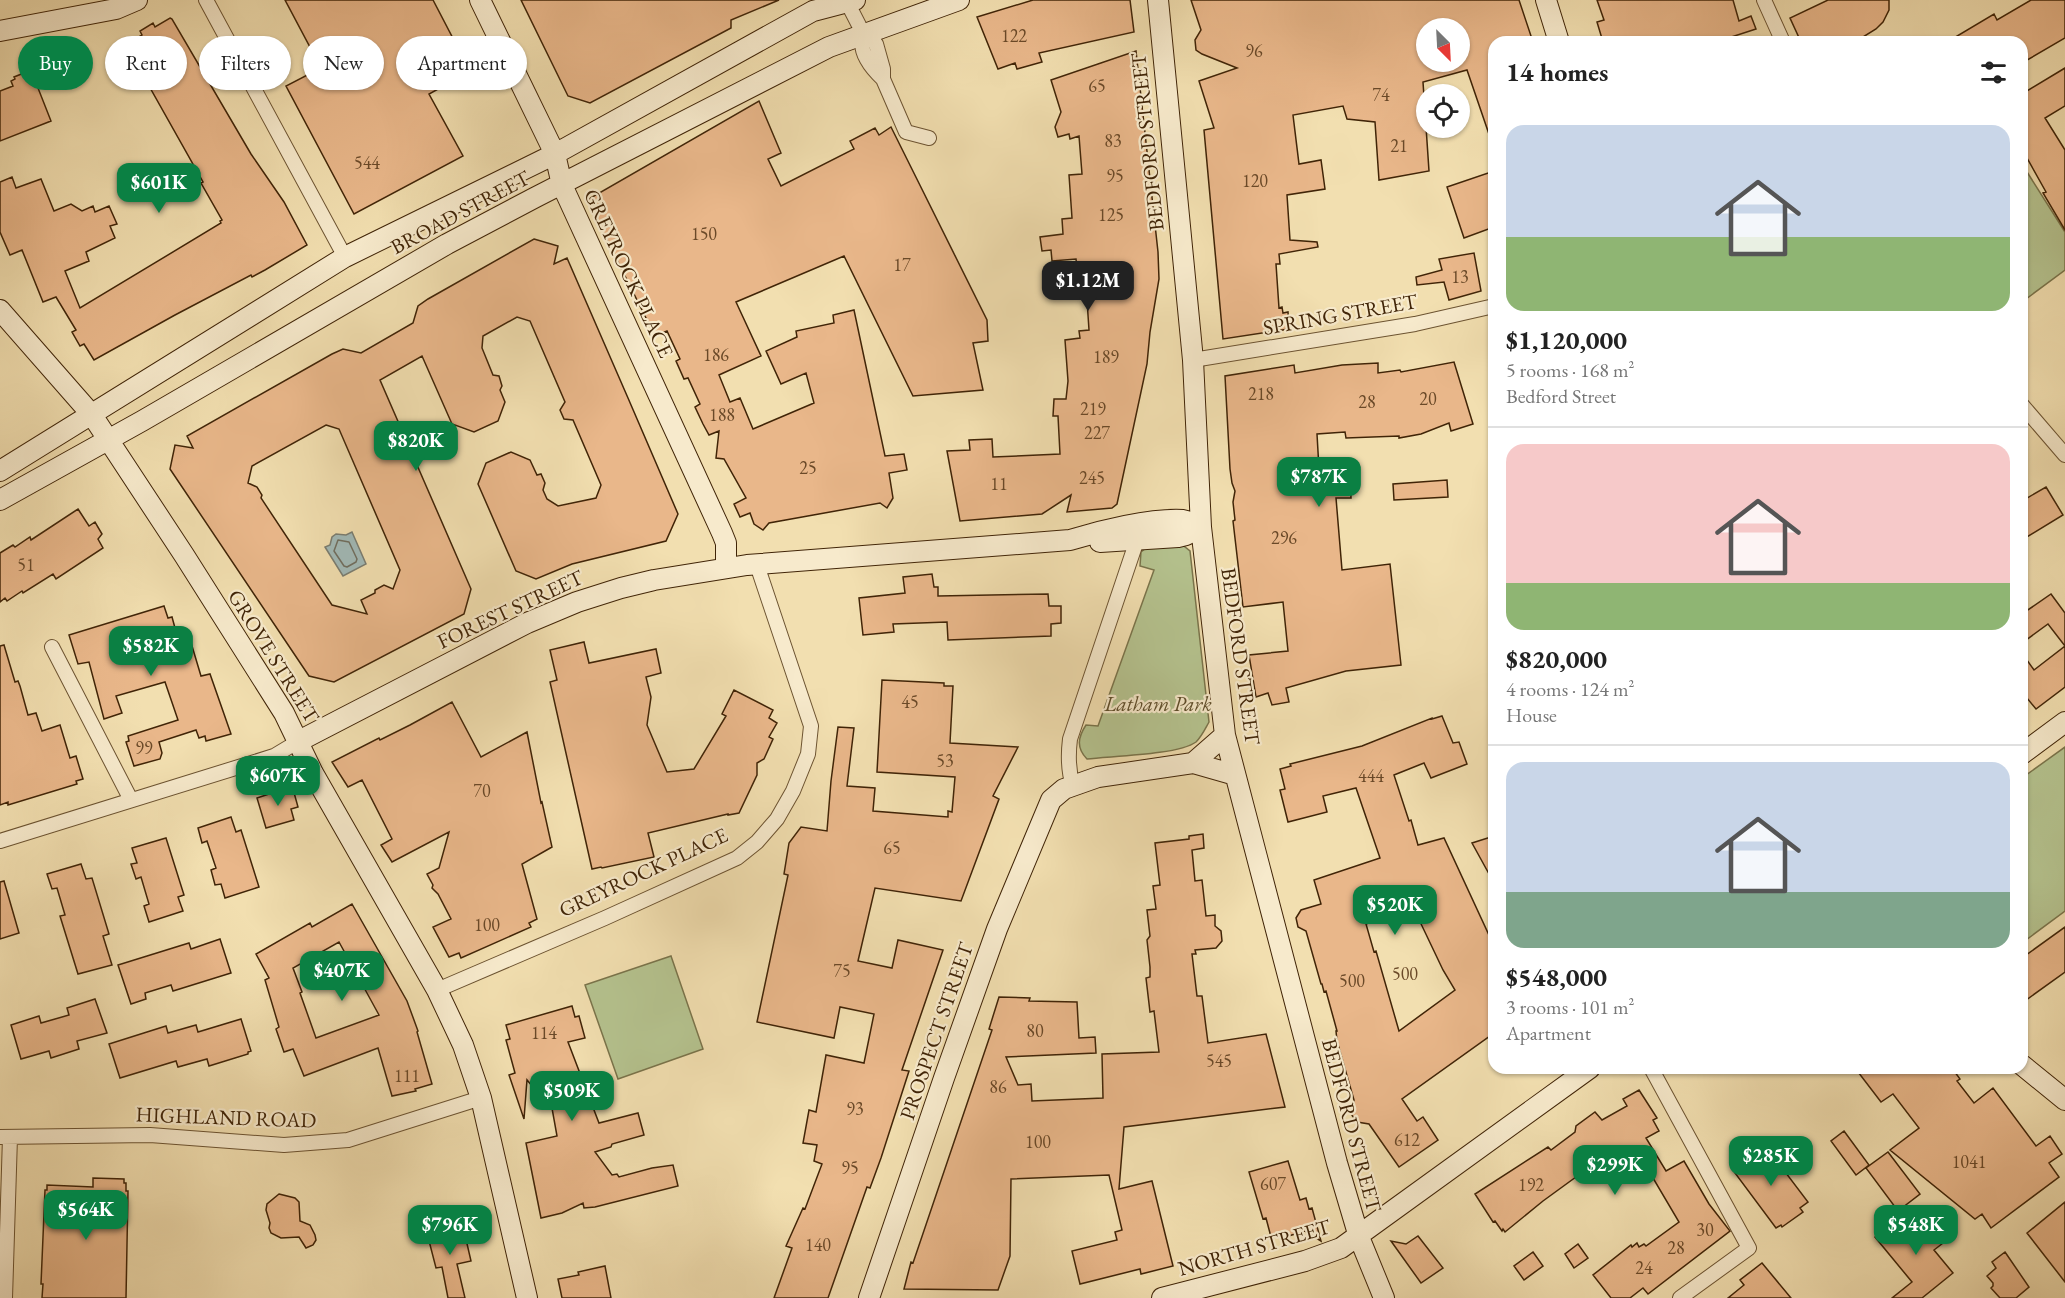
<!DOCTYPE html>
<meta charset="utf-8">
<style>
body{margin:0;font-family:"EB Garamond",serif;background:#f2f2f2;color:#222;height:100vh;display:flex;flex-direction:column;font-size:22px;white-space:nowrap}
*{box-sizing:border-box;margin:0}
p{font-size:20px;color:#767676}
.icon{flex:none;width:33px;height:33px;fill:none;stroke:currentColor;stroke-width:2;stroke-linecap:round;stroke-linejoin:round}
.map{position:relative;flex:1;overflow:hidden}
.side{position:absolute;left:1488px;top:36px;width:540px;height:1038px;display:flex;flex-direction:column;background:#fff;border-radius:18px;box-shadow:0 2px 4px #0004}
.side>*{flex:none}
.hud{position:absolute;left:18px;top:36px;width:570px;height:54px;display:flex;gap:12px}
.needle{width:39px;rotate:156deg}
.buttons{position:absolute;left:1416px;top:18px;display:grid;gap:12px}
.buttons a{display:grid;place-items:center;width:54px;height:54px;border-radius:50%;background:#fff;box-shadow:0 2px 4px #0004;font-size:30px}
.price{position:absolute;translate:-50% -51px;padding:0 14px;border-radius:12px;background:#0b8043;color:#fff;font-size:20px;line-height:39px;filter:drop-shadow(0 2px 3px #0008)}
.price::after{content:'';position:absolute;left:50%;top:36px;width:18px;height:14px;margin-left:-9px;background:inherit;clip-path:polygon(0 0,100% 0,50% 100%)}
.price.on{background:#222;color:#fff}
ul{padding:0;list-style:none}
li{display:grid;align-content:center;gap:12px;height:318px;padding:0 18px}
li+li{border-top:2px solid #e0e0e0}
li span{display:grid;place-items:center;height:186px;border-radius:18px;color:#555}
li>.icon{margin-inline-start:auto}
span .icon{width:108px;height:108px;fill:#fffc;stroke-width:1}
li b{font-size:26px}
h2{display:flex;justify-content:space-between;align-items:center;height:72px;padding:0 18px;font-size:26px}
.tag{padding:0 21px;border-radius:27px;background:#fff;box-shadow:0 2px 4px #0004;font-size:21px;line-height:54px}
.tag.on{background:#0b8043;color:#fff}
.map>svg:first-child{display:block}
.green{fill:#b5c38f;stroke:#7a744b;stroke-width:1.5}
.water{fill:#a1b9b7;stroke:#7a7d71;stroke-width:1.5}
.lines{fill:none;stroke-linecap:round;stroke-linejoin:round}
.shore{stroke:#706e5f;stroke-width:1.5}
.building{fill:#e9b78a;stroke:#402407;stroke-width:1.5;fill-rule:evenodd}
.street-casing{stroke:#6c5331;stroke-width:16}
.secondary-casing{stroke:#402407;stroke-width:22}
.street{stroke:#f7eacc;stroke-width:14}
.secondary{stroke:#f7eacc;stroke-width:20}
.labels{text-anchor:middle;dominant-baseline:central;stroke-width:4.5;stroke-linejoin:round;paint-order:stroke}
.number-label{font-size:18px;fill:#6a4928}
.street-label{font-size:21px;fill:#402407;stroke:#f7eacc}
.park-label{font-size:21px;font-style:italic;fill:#5d4c29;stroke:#f7eacc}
</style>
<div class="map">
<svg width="2065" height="1298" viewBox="0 0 2065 1298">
<rect width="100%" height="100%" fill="#f2dfb0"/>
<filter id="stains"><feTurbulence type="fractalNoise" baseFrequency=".00333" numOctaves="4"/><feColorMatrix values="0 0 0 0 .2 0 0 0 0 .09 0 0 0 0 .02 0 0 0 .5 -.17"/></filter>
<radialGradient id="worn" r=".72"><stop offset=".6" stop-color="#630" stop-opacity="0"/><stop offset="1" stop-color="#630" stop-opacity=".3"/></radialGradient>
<path class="green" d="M2022 164 2065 232V270L2022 302Z
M1180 543 1190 551 1209 722C1205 729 1202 736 1196 742 1178 755 1112 756 1087 759 1076 748 1078 737 1086 725L1098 726 1154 570 1140 566 1141 552 1150 545Z
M2065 747V911L2022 943V778Z
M671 956 703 1049 618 1079 585 985Z"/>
<path class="water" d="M352 532 366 564 343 576 325 547 330 545 332 537 336 534 346 535Z"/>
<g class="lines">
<path class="shore" d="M338 540 349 542 357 559 356 562 347 567 344 566 334 551Z"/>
</g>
<path class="building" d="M285 0H433L459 50 439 60 451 82 429 94 463 156 354 214 286 86 321 68Z
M521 0H779L731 20V28L590 103 568 96Z
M1033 0H1130L1134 32 1039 53 1042 62 1017 69 1015 63 998 69 977 17Z
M1191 0H1519L1533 42H1494V139L1491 140 1467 70 1423 82 1429 171 1379 180 1375 122 1347 119 1343 106 1293 115 1299 164 1321 160 1325 189 1287 195 1290 240 1317 242 1318 247 1279 254 1280 264H1276L1279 308 1282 307 1283 313 1288 312 1289 329 1223 339 1204 130 1214 128 1199 81 1237 68 1202 54 1196 50 1195 40 1201 30ZM1426 28H1460V62H1426Z
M1597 0H1733L1739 21 1751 16 1756 29 1716 42H1603L1597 22 1604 20Z
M1828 0H1889V10L1883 22 1876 29 1855 42H1801L1790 18Z
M2031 0H2065V38L2022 63V42H1947L1994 14 1997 20Z
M170 18 172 19 251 154 284 202 307 245 265 270 252 277 251 275 175 315 94 360 84 344 80 346 72 332 76 330 56 297 43 302 22 250 10 255 0 232V182L12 177 16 188 41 179 54 211 71 204 82 211 93 206 95 212 109 206 117 224 110 226 115 238 86 252 89 261 65 271 80 308 221 223 220 221 222 220 201 183 203 182 126 45 142 35 140 31 153 23 155 27Z
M1136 51 1158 252 1159 279 1150 332 1147 364 1117 504 1112 508 1067 512 1071 495 1042 514 960 521 947 451 970 450 969 440 992 439 993 457 1060 454 1058 416H1053L1054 399H1066L1068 381 1065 340 1080 338 1079 331 1089 330 1086 285 1079 286 1076 259 1052 261 1051 250 1042 251 1040 237 1063 234 1062 219 1072 218 1069 175 1082 174 1079 136 1070 139 1069 134 1058 137 1055 127 1061 112 1051 80Z
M2065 68V106L2045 118 2065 150V230L2043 193 2046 192 2022 149V94Z
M34 69 41 87 38 88 51 121 0 141V91L13 86 11 81 15 79 14 77Z
M759 101 781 153 768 159 781 186 854 149 850 141 875 128 879 135 891 127 987 320 988 341 973 343 983 390 913 396 844 256 736 302 761 356 719 375 730 402 740 398 753 429 814 403 806 373 781 384 766 351 797 337 796 331 834 323 833 315 854 310 885 456 904 454 907 470 889 473 893 498 887 508 880 503 769 523 763 530 754 524 750 513 740 517 734 504 746 498 724 459 716 458 719 431 709 435 703 424 695 407 700 404 688 378 684 379 676 361 680 359 667 331 655 336 587 200Z
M1494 171V227L1464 238 1447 187Z
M534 239 558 246 554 264 567 258 628 398 678 514 666 541 572 564 536 579 516 571 478 484 486 463 511 452 530 460 537 475 541 474 545 483 543 490 547 499 558 506 596 498 601 485 573 420 564 419 560 410 565 402 530 321 517 317 483 336 482 348 493 375 499 376 502 386 500 390 505 402 498 421 474 432 452 424 422 356 380 380 471 589 464 614 334 682 309 676 170 469 175 445 193 448 187 436 332 354 343 349 361 353 413 323 418 306 428 299ZM326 425 339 429 400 570 393 589 384 585 375 590V593L361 600 367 614 332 605 261 498 262 495 257 487 248 483 252 466Z
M1474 253 1481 291 1449 300 1444 282 1417 285 1416 277 1442 270 1439 259Z
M1454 362 1473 424 1451 431 1449 423 1421 434 1399 438V436L1346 438 1345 432 1317 434 1319 469 1332 468 1341 473 1350 472 1351 498H1336L1342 570 1390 564 1401 665 1346 671 1286 688 1289 702 1272 705 1268 693 1256 697 1249 655 1288 651 1283 602 1243 607 1233 521 1235 520 1233 502 1235 491 1232 483 1230 469 1225 376 1294 365 1295 373 1342 365 1378 363V373L1400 370 1401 372Z
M1447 480 1448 497 1394 500 1393 484Z
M2046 487 2063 515 2022 540V501Z
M78 509 89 526 95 522 102 534 98 539 103 548 56 579 53 574 23 593 22 591 7 601 5 598 0 602V553L13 545 15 547 30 537 31 540Z
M932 574 934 587H938V596L1048 594 1049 606H1061V623L1051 624V636L948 640 947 622 893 624 894 632 863 635 859 598 905 593 903 577Z
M2051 594 2065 613V687L2036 709 2022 692V653L2034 670 2065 646 2048 624 2022 643V614Z
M164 606 168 618 172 617 178 639 189 636 201 676 210 674 231 734 206 741 205 736 199 738 196 730 159 742 162 753 160 759 134 766 126 742 129 741 128 736 178 720 165 682 116 696 122 713 104 719 89 662 78 664 69 635Z
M584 642 589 663 656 649 661 673 646 677 651 697 647 725 667 772 694 769 726 716 722 714 734 690 773 710 769 718 777 723 769 737 773 739 764 759 757 763V775L739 813 728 815V814L648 833 654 857 602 868 601 867 592 869 550 682 557 680 550 650Z
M4 645 15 682 18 681 20 686 28 715 36 713 42 731 60 725 70 758 76 756 83 779 76 781 77 784 8 805V802L0 805V646Z
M882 680 944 683V686H953L950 743 1018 747 993 796 999 799 961 901 875 888 858 961 892 968 898 940 943 950 902 1070 909 1071 881 1158 870 1188 867 1187 828 1298H774L792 1248 786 1246 803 1208 805 1209 822 1164 814 1161 817 1145 803 1143 809 1110 816 1112 826 1055 864 1063 874 1014 840 1007 834 1038 757 1022 788 875 784 874 789 843 801 827 827 831 831 781 838 727 854 728 847 786 875 788 873 811 948 817V811L952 812 955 777 877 772Z
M452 702 481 757 527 732 541 803 542 802 552 847 522 864 537 919 529 923 531 927 461 958 459 953 449 957 433 927 451 919 438 894 432 888 433 885 427 874 439 868 449 832 392 862 381 845 392 839 362 780 348 787 332 762 379 738 380 740 410 725Z
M1442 716 1453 743 1459 742 1467 764 1431 778 1424 763 1394 775 1409 821 1411 820 1418 845 1444 838 1494 946V1033L1402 1099 1417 1121 1423 1117 1438 1140 1399 1167 1369 1124 1357 1122 1351 1114 1354 1100 1337 1041 1336 1031H1337L1326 991 1324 992 1322 984H1321L1306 931 1298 927 1296 918 1301 910 1321 904 1314 880 1380 858 1356 788 1323 796 1327 812 1288 822 1280 790 1285 789 1280 769 1291 766 1290 764 1362 746 1432 718V719ZM1413 907 1443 970 1455 990 1399 1031 1376 951 1374 952 1366 924Z
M284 789 285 791 293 789 298 807 291 809 294 820 266 828 257 798Z
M231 817 236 832 241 830 259 887 225 898 221 884 215 885 211 870 216 868 207 841 202 843 198 828Z
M1203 834 1204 848 1192 850 1195 881 1202 880 1206 916 1215 915V926L1221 931 1222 941 1216 948 1195 950 1196 954H1192L1197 996H1202L1208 1043 1266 1034 1285 1107 1124 1127 1119 1189 1152 1181 1173 1266 1141 1274 1140 1269 1080 1284 1072 1251 1117 1240 1115 1232 1122 1230 1109 1175 1011 1179 1010 1256 998 1290 904 1289 911 1262 913 1263 992 1030 989 1029 999 997 1030 998 1029 1001 1077 1002 1079 1038 1095 1037 1096 1053 1006 1057 1018 1085 1031 1084 1032 1101 1103 1098 1102 1054 1159 1052 1154 1011 1150 1012 1146 978 1150 977V967L1147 940 1150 936 1147 910 1156 909 1153 886 1160 885 1155 843 1189 839V836Z
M1494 836V883L1472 843Z
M166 838 184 895 178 897 183 911 149 922 144 906 149 904 141 877 136 879 131 864 137 863 132 848Z
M81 864 86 879 92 878 109 934 103 936 112 965 78 974 60 916 65 915 57 888 52 889 47 874Z
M4 881 19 933 0 939V882Z
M352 904 407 1001 418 1031 417 1032 432 1084 415 1089 416 1091 392 1096 378 1048 304 1076 293 1049 284 1052 276 1029 279 1027 265 980 269 978 256 954 310 923 312 927ZM339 942 379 1015 316 1038 300 993 302 992 293 968Z
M2065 927V972L2022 1003V958Z
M220 939 231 973 173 991 171 985 145 993 146 999 131 1004 118 965 189 943 191 949Z
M95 999 107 1033 77 1041 79 1049 51 1058 49 1051 21 1059 11 1025 39 1016 41 1023 69 1015 67 1008Z
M572 1006 575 1017 579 1016 585 1038 568 1042 599 1123 638 1113 644 1135 612 1144 611 1147 595 1152 612 1175 617 1174 619 1177 652 1168 673 1165 678 1186 595 1207 584 1208 583 1203 562 1213 541 1218 526 1143 557 1136 550 1097 543 1099 527 1080 524 1119 509 1075 515 1073 506 1040 510 1039 506 1025Z
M241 1019 251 1051 248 1052V1054L209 1066 207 1059 178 1067 176 1061 120 1078 109 1044 166 1026 168 1033 196 1025 198 1032Z
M1855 1068H1952L1960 1079 1957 1081 1974 1103 1993 1088 2036 1146 2050 1136 2062 1154 2049 1163 2059 1177 1991 1228 1982 1214 1975 1219 1890 1150 1919 1128 1893 1094 1881 1102Z
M1639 1090 1657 1118 1653 1120 1659 1131 1646 1138 1666 1171 1684 1161 1709 1204 1730 1231 1648 1294 1643 1288 1630 1298H1611L1593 1275 1631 1245 1632 1247 1637 1243 1639 1247 1644 1244 1646 1246 1679 1222 1643 1161 1639 1163 1632 1151 1629 1153 1624 1146 1600 1163 1598 1161 1543 1201 1505 1232 1503 1229 1502 1231 1495 1221 1493 1222 1475 1194 1548 1147 1551 1150 1575 1132 1576 1126 1595 1112 1602 1120 1627 1106 1623 1099Z
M1844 1131 1869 1165 1856 1175 1831 1141Z
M1764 1144 1808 1202 1800 1208 1803 1212 1782 1227 1781 1225 1776 1228 1732 1169Z
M1888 1152 1920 1194 1898 1211 1866 1168Z
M1288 1161 1300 1200 1306 1198 1309 1209 1312 1208 1321 1241 1305 1231 1285 1237 1283 1233 1271 1237 1266 1218 1263 1219 1249 1172Z
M93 1178 124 1179V1183H126V1191H128L126 1298H42L43 1284H41L45 1190H47V1185L93 1187Z
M279 1194 295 1198 299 1202 300 1221 310 1225 315 1235 316 1240 313 1245 306 1248 299 1237 281 1238 271 1233 269 1228 270 1223 266 1210 267 1204Z
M2065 1202V1282L2027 1233Z
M1904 1214 1924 1239 1943 1224 1952 1236 1934 1250 1953 1273 1922 1298H1892L1912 1282 1875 1237Z
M462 1222 471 1261 457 1264 465 1298H448L442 1267 436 1268 427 1233 441 1230 440 1226Z
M1418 1236 1443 1268 1421 1283 1391 1241 1406 1244Z
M1578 1244 1588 1258 1574 1268 1565 1254Z
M1533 1252 1543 1266 1524 1280 1514 1266Z
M2005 1252 2029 1287 2016 1298H2000L1991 1288 1993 1286V1283L1987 1276 1996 1268 1992 1262Z
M1762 1263 1791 1298H1728L1744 1285 1740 1280Z
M605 1266 611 1298H562L558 1279 579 1275 578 1272Z"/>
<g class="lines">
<defs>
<path id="street" d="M206 0 345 257
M846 0 864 35 872 39 876 44 883 69V79L906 132 929 138
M1764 0 1783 42
M864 35C857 51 872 69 883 79
M1193 360 1415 324 1494 306
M2022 405 2065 455
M52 647 131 800
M1073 786C1068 770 1068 755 1070 739L1137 540V533
M0 841 274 756 299 741
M437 990 605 918 737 858 757 842 777 819 793 791 808 754 811 726 757 565
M1651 1068 1749 1248 1680 1298
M0 1137 150 1135 284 1145 348 1140 481 1098
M5 1298 10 1137"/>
<path id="secondary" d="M480 0 555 154 562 185 722 533 726 543V568
M1158 0 1193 360 1201 527 1225 735 1337 1163 1359 1237 1384 1298
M1546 0 1559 42
M0 31 116 9 137 0
M0 310 92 415 184 555 284 713 313 773 437 990 463 1045 481 1098 527 1298
M0 471 345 257 555 154 813 11 855 0
M0 500 142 421 447 244 536 197 829 47 959 0
M1100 542 1178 537 1186 535 1201 527
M299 741 527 623 577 602 621 588 654 580 747 565 1070 540C1099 531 1152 518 1183 520 1189 521 1195 524 1201 527
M2022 754 2065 722
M1193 763 1225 735
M2022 1065 2065 1100
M869 1298 944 1078 997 929 1051 800 1064 789 1098 777 1193 763 1235 775
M1162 1298 1305 1261 1341 1248 1590 1068"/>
</defs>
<use href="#street" class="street-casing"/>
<use href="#secondary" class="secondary-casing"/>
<use href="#street" class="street"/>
<use href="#secondary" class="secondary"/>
</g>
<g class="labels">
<g class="number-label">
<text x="1014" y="35">122</text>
<text x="1254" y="50">96</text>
<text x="1097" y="85">65</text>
<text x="1381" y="94">74</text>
<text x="1113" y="140">83</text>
<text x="1399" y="145">21</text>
<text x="367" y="162">544</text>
<text x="1115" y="175">95</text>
<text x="1255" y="180">120</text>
<text x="1111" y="214">125</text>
<text x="704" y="233">150</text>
<text x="902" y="264">17</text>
<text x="1460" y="276">13</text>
<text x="716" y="354">186</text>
<text x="1106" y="356">189</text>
<text x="1261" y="393">218</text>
<text x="1428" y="398">20</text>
<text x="1367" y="401">28</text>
<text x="1093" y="408">219</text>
<text x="722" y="414">188</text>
<text x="1097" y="432">227</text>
<text x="808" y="467">25</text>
<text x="1092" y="477">245</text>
<text x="999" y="483">11</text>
<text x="1284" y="537">296</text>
<text x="26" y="564">51</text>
<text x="910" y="701">45</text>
<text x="144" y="747">99</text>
<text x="945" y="760">53</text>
<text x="1371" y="775">444</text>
<text x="482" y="790">70</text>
<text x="892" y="847">65</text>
<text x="487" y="924">100</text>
<text x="842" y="970">75</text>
<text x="1405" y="973">500</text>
<text x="1352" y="980">500</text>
<text x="1035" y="1030">80</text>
<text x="544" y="1032">114</text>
<text x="1219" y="1060">545</text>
<text x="407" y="1075">111</text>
<text x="998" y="1086">86</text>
<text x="855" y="1108">93</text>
<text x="1407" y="1139">612</text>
<text x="1038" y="1141">100</text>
<text x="1969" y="1161">1041</text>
<text x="850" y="1167">95</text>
<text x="1273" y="1183">607</text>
<text x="1531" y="1184">192</text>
<text x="1705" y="1229">30</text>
<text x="818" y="1244">140</text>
<text x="1676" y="1247">28</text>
<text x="1644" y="1267">24</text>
</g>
<g class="street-label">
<text transform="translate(1147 142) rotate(-96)">BEDFORD STREET</text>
<text transform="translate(460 212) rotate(-28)">BROAD STREET</text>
<text transform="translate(629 273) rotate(65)">GREYROCK PLACE</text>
<text transform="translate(1340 314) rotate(-10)">SPRING STREET</text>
<text transform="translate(510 609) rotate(-25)">FOREST STREET</text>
<text transform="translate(274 656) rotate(58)">GROVE STREET</text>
<text transform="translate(1241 656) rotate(82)">BEDFORD STREET</text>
<text transform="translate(643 872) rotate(-25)">GREYROCK PLACE</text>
<text transform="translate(936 1031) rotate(-71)">PROSPECT STREET</text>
<text transform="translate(226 1117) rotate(2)">HIGHLAND ROAD</text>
<text transform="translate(1352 1125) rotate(75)">BEDFORD STREET</text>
<text transform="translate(1254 1247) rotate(-16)">NORTH STREET</text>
</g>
<g class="park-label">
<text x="1158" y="703">Latham Park</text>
</g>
</g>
<rect width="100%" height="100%" filter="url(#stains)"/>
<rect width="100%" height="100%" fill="url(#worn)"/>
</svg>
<div class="buttons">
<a><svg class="needle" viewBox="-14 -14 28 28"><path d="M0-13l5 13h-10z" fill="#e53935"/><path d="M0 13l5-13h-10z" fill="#767676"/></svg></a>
<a><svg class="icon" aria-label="locate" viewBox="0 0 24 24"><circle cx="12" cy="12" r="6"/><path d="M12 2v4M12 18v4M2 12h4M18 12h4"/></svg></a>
</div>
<b class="price" style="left:159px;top:214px">$601K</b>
<b class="price on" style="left:1088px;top:312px">$1.12M</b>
<b class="price" style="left:416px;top:472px">$820K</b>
<b class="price" style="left:1319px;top:508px">$787K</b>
<b class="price" style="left:151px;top:677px">$582K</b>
<b class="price" style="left:278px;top:807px">$607K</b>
<b class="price" style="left:1395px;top:936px">$520K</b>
<b class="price" style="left:342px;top:1002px">$407K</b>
<b class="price" style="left:572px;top:1122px">$509K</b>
<b class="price" style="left:1771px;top:1187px">$285K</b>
<b class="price" style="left:1615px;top:1196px">$299K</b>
<b class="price" style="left:86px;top:1241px">$564K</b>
<b class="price" style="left:450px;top:1256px">$796K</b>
<b class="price" style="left:1916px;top:1256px">$548K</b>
<div class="hud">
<a class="tag on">Buy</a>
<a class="tag">Rent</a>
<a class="tag">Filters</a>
<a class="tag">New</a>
<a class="tag">Apartment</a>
</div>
<section class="side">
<h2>14 homes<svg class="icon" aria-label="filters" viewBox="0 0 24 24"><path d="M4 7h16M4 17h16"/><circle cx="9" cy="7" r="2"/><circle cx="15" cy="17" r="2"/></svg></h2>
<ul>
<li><span style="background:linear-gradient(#c9d6e8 60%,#8fb573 0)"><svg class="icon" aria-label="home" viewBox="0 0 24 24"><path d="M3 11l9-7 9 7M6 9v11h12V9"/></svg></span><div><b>$1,120,000</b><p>5 rooms · 168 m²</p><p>Bedford Street</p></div></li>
<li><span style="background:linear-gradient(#f6c9c9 75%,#8fb573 0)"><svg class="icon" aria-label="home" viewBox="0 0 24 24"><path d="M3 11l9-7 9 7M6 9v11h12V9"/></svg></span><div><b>$820,000</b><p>4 rooms · 124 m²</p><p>House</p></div></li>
<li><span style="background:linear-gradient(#c9d6e8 70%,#7fa58c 0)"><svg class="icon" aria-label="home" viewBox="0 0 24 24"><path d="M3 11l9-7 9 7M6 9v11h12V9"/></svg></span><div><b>$548,000</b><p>3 rooms · 101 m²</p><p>Apartment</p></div></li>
</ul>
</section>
</div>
